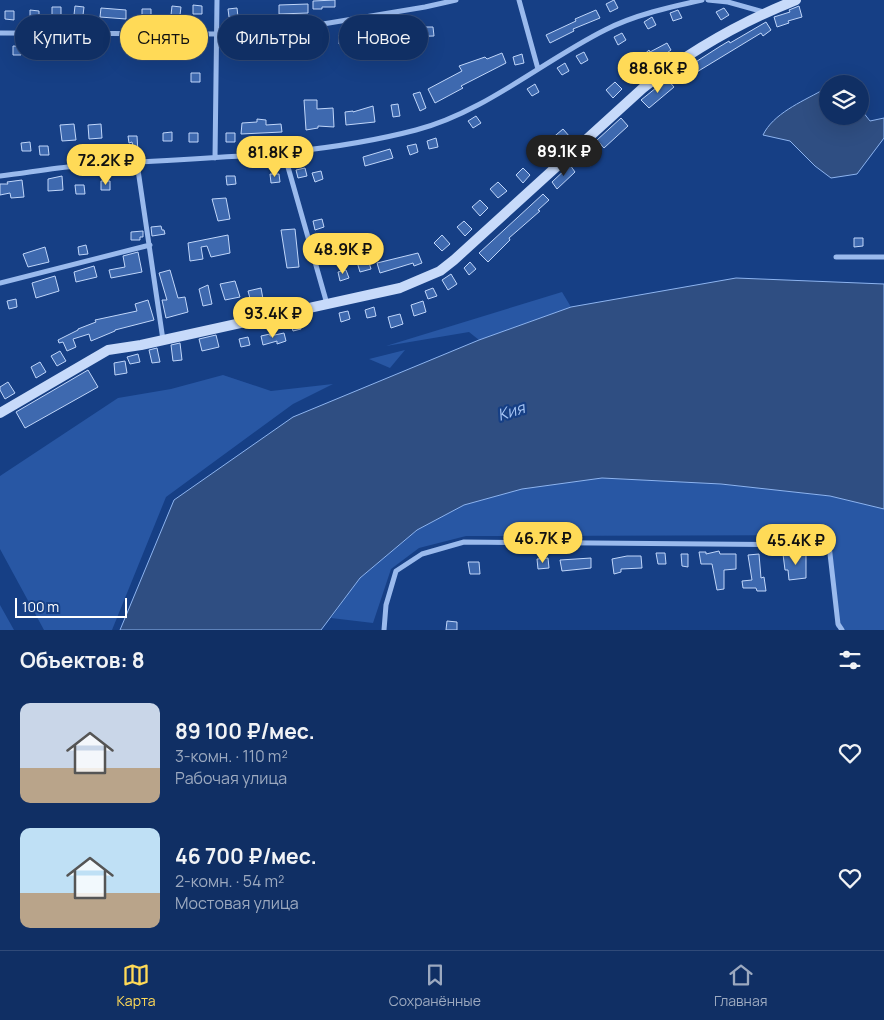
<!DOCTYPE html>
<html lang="ru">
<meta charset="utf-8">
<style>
body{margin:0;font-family:Manrope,sans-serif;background:#19376a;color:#f1f3f6;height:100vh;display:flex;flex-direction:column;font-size:19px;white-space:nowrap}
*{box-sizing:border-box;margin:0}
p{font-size:16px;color:#9ca9bf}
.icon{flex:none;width:28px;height:28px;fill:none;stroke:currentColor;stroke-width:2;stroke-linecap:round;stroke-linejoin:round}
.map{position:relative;height:630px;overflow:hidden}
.panel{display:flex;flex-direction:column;background:#102f64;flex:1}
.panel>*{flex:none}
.guide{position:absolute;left:15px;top:15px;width:500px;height:45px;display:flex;gap:10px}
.controls{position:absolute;left:819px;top:75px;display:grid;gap:10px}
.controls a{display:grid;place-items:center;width:50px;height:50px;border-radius:50%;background:#102f64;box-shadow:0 5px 20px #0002,0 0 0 1px #304a78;font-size:25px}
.scale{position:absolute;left:15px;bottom:12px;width:112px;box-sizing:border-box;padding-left:5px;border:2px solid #fff;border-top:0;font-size:14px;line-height:18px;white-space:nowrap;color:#fff;-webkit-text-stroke:4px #163f85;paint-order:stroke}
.price{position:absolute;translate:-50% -42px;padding:0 11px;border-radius:18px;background:#ffda57;color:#111;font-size:16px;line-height:32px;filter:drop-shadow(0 1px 2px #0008)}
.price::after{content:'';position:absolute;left:50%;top:30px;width:15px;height:11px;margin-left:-8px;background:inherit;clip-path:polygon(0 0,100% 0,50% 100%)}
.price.selected{background:#222;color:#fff}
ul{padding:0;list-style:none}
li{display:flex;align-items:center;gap:15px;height:125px;padding:0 20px}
li span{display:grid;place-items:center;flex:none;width:140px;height:100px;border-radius:10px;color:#555}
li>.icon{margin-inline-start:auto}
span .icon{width:60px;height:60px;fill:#fffc;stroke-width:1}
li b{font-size:21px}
h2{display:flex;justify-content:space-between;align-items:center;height:60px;padding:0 20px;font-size:21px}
.tag{padding:0 18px;border-radius:22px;background:#102f64;box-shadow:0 5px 20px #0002,0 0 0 1px #304a78;font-size:18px;line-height:45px}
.tag.selected{background:#ffda57;color:#111}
.dock{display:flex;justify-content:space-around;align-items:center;height:70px;border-top:1px solid #304a78;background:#102f64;font-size:14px;color:#9ca9bf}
.dock a{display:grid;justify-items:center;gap:2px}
.dock .selected{color:#ffda57}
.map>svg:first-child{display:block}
.green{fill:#2857a4}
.water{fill:#2f4e82;stroke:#8db4f0}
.building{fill:#3e69af;stroke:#c0d6fa}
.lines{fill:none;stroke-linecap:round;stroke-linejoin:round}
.street{stroke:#9abaed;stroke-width:5}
.secondary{stroke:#c7dafa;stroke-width:10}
.labels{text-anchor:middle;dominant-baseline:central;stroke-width:4.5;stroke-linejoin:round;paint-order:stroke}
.water-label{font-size:16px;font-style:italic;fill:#a6c5f5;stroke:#163f85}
</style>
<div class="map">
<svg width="884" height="630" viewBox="0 0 884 630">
<rect width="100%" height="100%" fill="#163f85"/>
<path class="green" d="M562 292 571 307 479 340 469 332 386 346Z
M405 350 390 368 369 359Z
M223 375 271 391 333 384 293 404 166 497 112 630H44L0 549V476L118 398 171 389Z
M602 478 721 484 830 496 884 509V630H841L836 627 831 535 466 536 419 548 391 569 373 623 331 618 360 578 417 530 464 505 522 489Z
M0 605 14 630H0Z"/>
<path class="water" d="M821 91H827L828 116H860V93L863 112 870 121 884 118V138L857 174 831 178 815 166 790 141 763 135C773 114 801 102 821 91Z
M736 278 884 284V509L830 496 721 484 602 478 522 489 464 505 417 530 360 578 321 630H120L174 500 293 417 479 340 571 307Z"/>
<path class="building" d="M335 0V7H322V9H313V1Z
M614 0 618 8 610 12 606 4Z
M308 4V13L279 14V5Z
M193 5 202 6V14H193Z
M75 6 84 7 83 15H74Z
M172 6 181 7 180 15H171Z
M799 6 802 17 788 21 789 23 777 27 774 17 790 12 789 10Z
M52 7H61V16H52Z
M101 8 126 10V19L100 17Z
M237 8 238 17H229L228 9Z
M724 8 729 15 721 20 716 12Z
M142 9H151V18L142 17Z
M30 10 39 11V20L30 19Z
M596 10 600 18 573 29 574 31 550 43 546 35 576 21 575 19Z
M678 10 682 18 673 21 670 13Z
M5 11H14V20L5 19Z
M652 17 656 25 648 29 644 22Z
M766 22 771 30 763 36 761 33 682 81 677 74 719 47 729 41 730 43Z
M415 27H433L434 36 389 37V28Z
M373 31V40H364V32Z
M622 33 626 40 618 45 614 37Z
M348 34V43L339 44V35Z
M191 41H200V50L191 49Z
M258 42H267V50L239 53 238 45Z
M56 43 65 44 64 52H56Z
M80 43 89 44 88 46H103L102 55H93V53L79 52Z
M164 43H173V52L164 51Z
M667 43 671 50 647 67 640 58 649 50 650 52Z
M30 44 39 45 38 54 22 53 21 55H13V46L30 47Z
M133 45 142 46V55L133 54Z
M294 46V55L285 56V47Z
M584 52 588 60 581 64 576 56Z
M502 53 506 63 461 86 463 88 435 103 428 89 462 71 459 66 485 57 487 59Z
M522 54 524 63 515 65 513 57Z
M565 63 569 71 562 75 557 68Z
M191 73H200V82H191Z
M667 79 674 87 649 108 641 100Z
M615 82 622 89 613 98 606 90Z
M535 84 539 92 532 96 527 89Z
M420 92 426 108 420 111 413 94Z
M304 100H317V109L333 108 334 127 318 126V128L306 130Z
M398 104 400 116 393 117 391 105Z
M373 106 375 122 346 125 345 112 353 111V112Z
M476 116 481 123 473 128 468 121Z
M621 118 628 126 604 148 597 140Z
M257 119 266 120V125L281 124 282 132 241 134 242 123 257 122Z
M74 124 76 140 62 141 60 125Z
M101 124 102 138 89 139 88 125Z
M563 129 570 137 552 155 550 154 539 164 531 156Z
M172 132V141H163V133Z
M189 133H198V142H189Z
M226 133H235V142H226Z
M128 136H137L138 153 135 154 132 142 129 143Z
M436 138 438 147 429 149 427 141Z
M30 142 31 151H22L21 143Z
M416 144 418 152 410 155 407 146Z
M39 146H48L49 155H40Z
M390 149 393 158 365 166 363 157Z
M591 153 597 160 590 166 584 159Z
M570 165 575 172 557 189 552 182Z
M305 168 307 176 298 178 296 170Z
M523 168 530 175 523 183 516 175Z
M321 171 323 179 315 182 312 173Z
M270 174H279L280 182 271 183Z
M62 176 63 190 48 191V179Z
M226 176H235L236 184 227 185Z
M22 180 24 197 11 198 10 193 0 195V184H8L7 182Z
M101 181H110V190H101Z
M498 182 507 191 498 198 490 189Z
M75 185H84L85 194H76Z
M543 194 549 200 538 210 540 211 509 238 510 240 488 262 479 253Z
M226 198 230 219 218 221 212 199Z
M480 200 488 208 480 216 472 207Z
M322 219 324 227 315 230 313 221Z
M464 221 472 229 465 236 457 227Z
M161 226 162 230H164L165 234 152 236 151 227Z
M295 229 299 267 287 268 281 230Z
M143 231V237H140V240H131V232Z
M228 235 230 253 211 257 207 246 201 247 203 259 190 261 188 243Z
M442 235 450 244 442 251 434 243Z
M854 238H863V246L854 247Z
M86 245 88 254 79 255 78 247Z
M334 246 336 254 327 257 325 248Z
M45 247 49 262 28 267 23 254Z
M138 252 142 272 111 278 109 270 125 267 123 256Z
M418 253 422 263 414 266 413 263 380 273 377 263Z
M368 259 371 269 360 272 357 262Z
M470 262 476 269 469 275 464 268Z
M94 266 97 277 76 282 74 272Z
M170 270 178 298 185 297 188 312 166 318 162 300H167L159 273Z
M346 270 349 278 340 281 338 272Z
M451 274 457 284 448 290 442 280Z
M55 276 59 291 36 298 32 283Z
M235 281 240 297 225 300 220 284Z
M208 285 212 304 203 306 199 289Z
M261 288 263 299 251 302 248 291Z
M433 288 437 296 428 299 425 291Z
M16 299 17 307 9 309 7 301Z
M148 300 154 320 115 330V331L91 341 89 334 73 339 76 347 67 351 63 342 59 343 58 340 78 330V329L96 322 95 320 137 311 135 304Z
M423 301 426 312 414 316 411 305Z
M374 307 376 316 367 318 365 310Z
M348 311 350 319 341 322 339 313Z
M400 314 403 324 391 328 388 317Z
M298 317 301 329 293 331 289 319Z
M284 333 286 341 277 344V341L263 345 261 336 270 334V336Z
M216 335 219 347 202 351 199 339Z
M248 337 250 345 241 347 239 339Z
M180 343 182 360 173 361 171 345Z
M157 348 160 362 152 363 149 350Z
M60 351 66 361 57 366 51 356Z
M138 354 140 362 130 364 127 357Z
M125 361 127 373 115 375 114 363Z
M40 362 46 372 36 378 31 367Z
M88 370 98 387 25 428 16 412Z
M8 382 15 393 5 399 0 390V387Z
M719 551 720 554H736V569L724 570V589L717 590 712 564H701L699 552H706V554Z
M656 553H665L666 564H658Z
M681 554H688V567L682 566Z
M759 554 761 578 764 577 766 591H757L756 588H743L742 581 752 580 748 555Z
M783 554H806V578L789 580 788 570H785Z
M627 556H641L642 568 621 569V572L614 574 612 559Z
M548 558 549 568 538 569 537 559Z
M591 558V568L562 571 560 560Z
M468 562H479L480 574H470Z
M447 621 457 622V630H446Z"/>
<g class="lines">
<path class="street" d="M519 0 538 69
M708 0 728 2 764 12
M0 33 217 34 323 24 425 7 456 0
M284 153 327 304
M215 158 217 0
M137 163 163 340
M0 176C26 173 52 168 78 166 191 157 305 159 416 130 483 113 543 61 605 30 634 15 670 7 702 0
M836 257H884
M0 283 150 245
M384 630 386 605 396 571 422 554 464 542 829 545 838 624 842 630"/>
<path class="secondary" d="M0 413 108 350 141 345 400 288 440 271 454 260 643 88C690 51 741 22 796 0"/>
</g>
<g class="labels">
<g class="water-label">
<text transform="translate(511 411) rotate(-18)">Кия</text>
</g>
</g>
</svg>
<div class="controls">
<a><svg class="icon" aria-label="layers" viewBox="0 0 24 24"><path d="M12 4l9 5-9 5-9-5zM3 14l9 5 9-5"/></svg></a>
</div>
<div class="scale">100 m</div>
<b class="price" style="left:658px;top:94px">88.6K ₽</b>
<b class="price selected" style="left:564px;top:177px">89.1K ₽</b>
<b class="price" style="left:275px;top:178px">81.8K ₽</b>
<b class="price" style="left:106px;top:186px">72.2K ₽</b>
<b class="price" style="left:343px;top:275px">48.9K ₽</b>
<b class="price" style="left:273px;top:339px">93.4K ₽</b>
<b class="price" style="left:543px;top:564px">46.7K ₽</b>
<b class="price" style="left:796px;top:566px">45.4K ₽</b>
<div class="guide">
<a class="tag">Купить</a>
<a class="tag selected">Снять</a>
<a class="tag">Фильтры</a>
<a class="tag">Новое</a>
</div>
</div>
<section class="panel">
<h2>Объектов: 8<svg class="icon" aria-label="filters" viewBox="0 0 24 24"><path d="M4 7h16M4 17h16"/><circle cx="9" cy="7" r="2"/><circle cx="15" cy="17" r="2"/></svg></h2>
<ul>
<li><span style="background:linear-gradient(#c9d6e8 65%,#b9a48a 0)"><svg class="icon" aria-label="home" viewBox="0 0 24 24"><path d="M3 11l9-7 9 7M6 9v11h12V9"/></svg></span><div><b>89 100 ₽/мес.</b><p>3-комн. · 110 m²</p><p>Рабочая улица</p></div><svg class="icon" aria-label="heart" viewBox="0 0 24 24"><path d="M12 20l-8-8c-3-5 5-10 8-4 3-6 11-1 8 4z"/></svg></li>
<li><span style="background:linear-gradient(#bfe0f5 65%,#b9a48a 0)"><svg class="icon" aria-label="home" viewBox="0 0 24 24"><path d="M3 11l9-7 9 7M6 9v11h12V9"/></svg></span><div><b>46 700 ₽/мес.</b><p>2-комн. · 54 m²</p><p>Мостовая улица</p></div><svg class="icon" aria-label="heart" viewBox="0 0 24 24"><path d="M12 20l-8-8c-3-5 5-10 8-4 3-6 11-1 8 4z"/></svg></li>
</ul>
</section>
<nav class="dock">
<a class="selected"><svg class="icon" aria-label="map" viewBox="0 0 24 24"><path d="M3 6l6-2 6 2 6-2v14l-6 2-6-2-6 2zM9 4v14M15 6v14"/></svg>Карта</a>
<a><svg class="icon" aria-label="saved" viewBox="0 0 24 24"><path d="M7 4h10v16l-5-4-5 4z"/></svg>Сохранённые</a>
<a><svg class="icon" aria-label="home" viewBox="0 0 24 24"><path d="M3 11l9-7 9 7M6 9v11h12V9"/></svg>Главная</a>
</nav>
